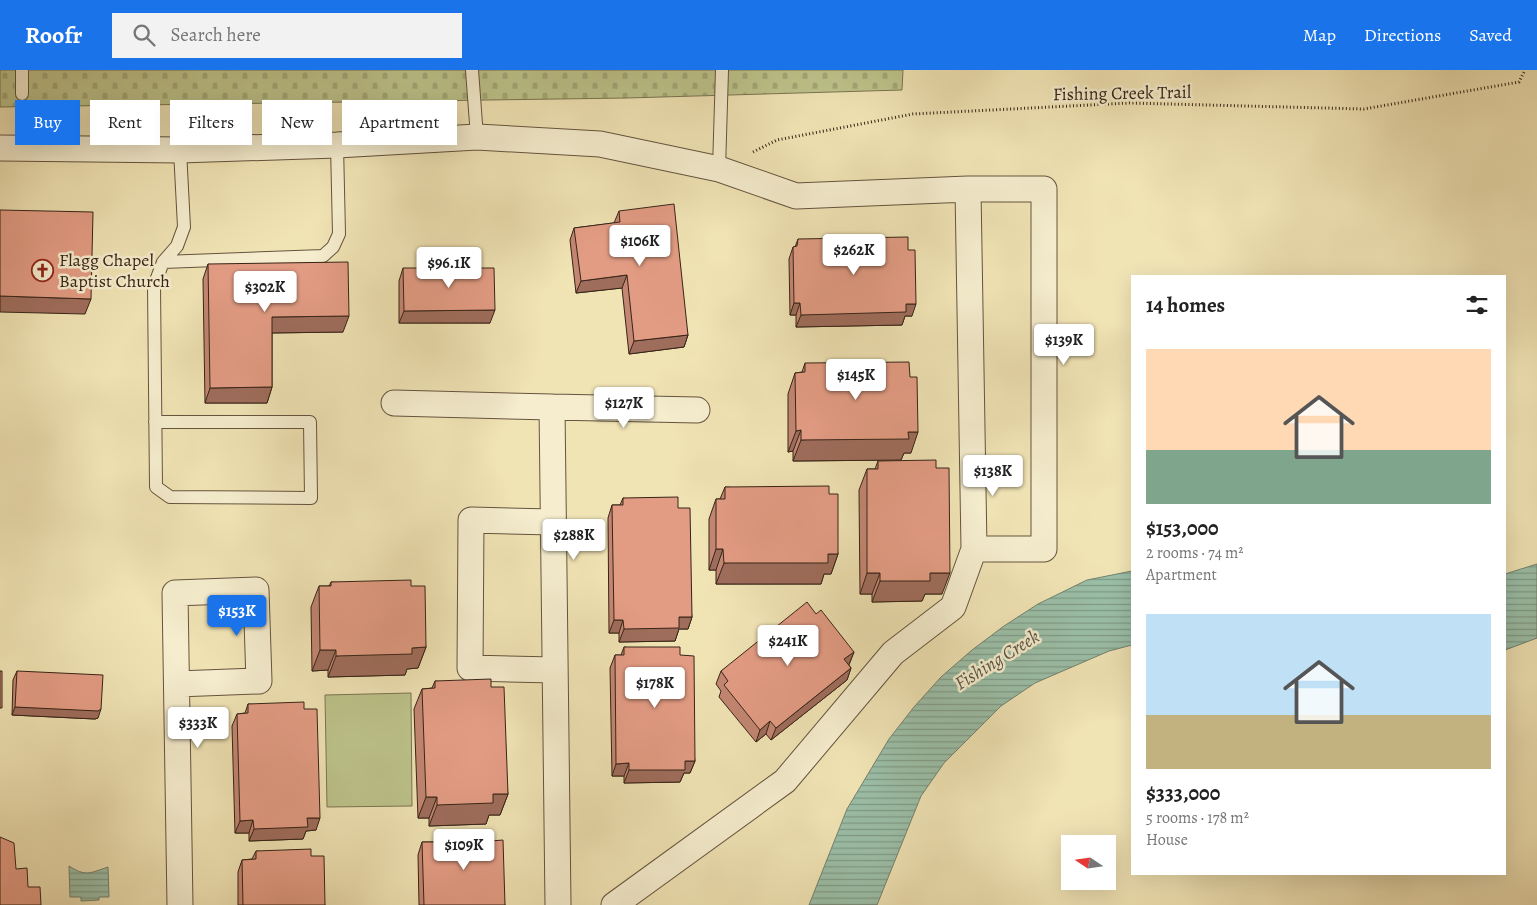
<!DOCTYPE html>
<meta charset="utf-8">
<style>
body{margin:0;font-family:Alegreya,serif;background:#f2f2f2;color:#222;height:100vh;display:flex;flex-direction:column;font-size:19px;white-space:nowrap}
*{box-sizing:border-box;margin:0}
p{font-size:16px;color:#767676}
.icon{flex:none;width:28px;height:28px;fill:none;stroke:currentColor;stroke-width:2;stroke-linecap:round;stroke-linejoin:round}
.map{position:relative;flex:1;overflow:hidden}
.side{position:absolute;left:1131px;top:205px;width:375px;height:600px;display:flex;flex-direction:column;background:#fff;border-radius:0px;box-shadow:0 5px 20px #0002}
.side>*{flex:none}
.top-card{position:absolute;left:15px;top:30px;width:475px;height:45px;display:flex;gap:10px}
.needle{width:32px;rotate:283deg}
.fabs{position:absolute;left:1061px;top:765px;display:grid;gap:10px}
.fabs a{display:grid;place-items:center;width:55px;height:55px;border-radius:0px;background:#fff;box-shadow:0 5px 20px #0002;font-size:25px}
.price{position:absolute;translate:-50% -42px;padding:0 11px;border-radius:5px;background:#fff;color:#222;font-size:16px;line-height:32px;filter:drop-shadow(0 1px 2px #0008)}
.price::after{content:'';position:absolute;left:50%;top:30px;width:15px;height:11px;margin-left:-8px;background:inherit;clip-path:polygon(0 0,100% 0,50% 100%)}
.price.current{background:#1a73e8;color:#fff}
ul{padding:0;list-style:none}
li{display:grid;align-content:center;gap:10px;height:265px;padding:0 15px}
li span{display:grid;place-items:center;height:155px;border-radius:0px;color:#555}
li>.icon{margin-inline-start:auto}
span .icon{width:90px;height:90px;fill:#fffc;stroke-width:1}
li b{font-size:21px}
h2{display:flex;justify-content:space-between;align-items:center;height:60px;padding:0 15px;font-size:21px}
.chip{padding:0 18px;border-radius:0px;background:#fff;box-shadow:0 5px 20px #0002;font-size:18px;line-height:45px}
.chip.current{background:#1a73e8;color:#fff}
header{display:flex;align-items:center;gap:30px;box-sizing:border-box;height:70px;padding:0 25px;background:#1a73e8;color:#fff}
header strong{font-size:24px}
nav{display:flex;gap:28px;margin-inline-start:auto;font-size:18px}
.search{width:350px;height:45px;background:#f2f2f2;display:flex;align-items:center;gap:12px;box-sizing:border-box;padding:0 18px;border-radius:0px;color:#767676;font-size:19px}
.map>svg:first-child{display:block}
.green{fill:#bdc38b;stroke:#7a7451}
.cemetery{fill:url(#cemetery-stones);stroke:#7a7451}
.water{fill:url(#water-rules);stroke:#73816e}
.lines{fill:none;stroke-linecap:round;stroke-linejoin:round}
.lane-casing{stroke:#65543e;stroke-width:14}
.street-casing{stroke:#65543e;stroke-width:27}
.path{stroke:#372417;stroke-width:3;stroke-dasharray:1 2.5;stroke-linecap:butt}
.lane{stroke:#f5edce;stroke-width:12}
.street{stroke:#f5edce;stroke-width:25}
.wall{fill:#c38672;stroke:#372417}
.shaded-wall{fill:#9f6d5c;stroke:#372417}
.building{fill:#e39c84;stroke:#372417}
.labels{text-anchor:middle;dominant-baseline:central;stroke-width:5;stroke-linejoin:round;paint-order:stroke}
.street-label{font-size:18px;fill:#372417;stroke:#f5edce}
.poi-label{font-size:18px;fill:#372417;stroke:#f5edce;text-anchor:start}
.water-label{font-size:19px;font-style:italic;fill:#555242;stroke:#f5edce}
</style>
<header>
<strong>Roofr</strong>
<div class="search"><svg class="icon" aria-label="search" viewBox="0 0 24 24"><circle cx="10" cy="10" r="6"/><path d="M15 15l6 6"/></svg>Search here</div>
<nav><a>Map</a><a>Directions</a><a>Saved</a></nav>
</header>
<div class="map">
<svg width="1537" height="835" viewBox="0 0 1537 835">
<defs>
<pattern id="cemetery-stones" width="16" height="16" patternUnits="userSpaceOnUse" patternTransform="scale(1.25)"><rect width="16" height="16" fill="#bdc38b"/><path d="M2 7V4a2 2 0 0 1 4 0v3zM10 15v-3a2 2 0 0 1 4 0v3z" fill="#a3a777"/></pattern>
<pattern id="water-rules" width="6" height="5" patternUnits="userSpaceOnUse" patternTransform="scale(1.25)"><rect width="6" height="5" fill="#9bbfa8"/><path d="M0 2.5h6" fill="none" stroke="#7f9b88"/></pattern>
</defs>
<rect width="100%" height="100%" fill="#f0e3b4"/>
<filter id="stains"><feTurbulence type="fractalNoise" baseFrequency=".004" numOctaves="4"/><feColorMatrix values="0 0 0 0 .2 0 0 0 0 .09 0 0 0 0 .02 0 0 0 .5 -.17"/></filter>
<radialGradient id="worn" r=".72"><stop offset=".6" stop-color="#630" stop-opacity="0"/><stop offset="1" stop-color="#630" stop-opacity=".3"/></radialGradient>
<path class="green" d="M411 623 412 736 327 737 325 625Z"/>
<path class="cemetery" d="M0 0H903L902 20 627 28 0 37Z"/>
<path class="water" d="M1537 494V568L1505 580V504Z
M1132 501V575L1109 581 1035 613 1001 636 944 693 921 726 877 835H809L847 739 889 669 914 637 941 607 972 580 1004 556 1038 534 1087 510Z
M69 796C86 807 90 803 108 797L109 827H99V830L81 831V827H70Z"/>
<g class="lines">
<defs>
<path id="lane" d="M22 0V24
M472 0 477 67
M719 99 722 0
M163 192 323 186 333 177 339 164 337 75
M155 352H310L311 428 170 427 156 417 154 216 163 192 177 176 184 157 180 80"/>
<path id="street" d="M0 78 180 80 337 75 477 67 600 74 719 99 796 126 968 119 974 479 953 537 893 583 785 711 614 835
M968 119H1044V479H974
M394 333 552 337 558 835
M552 337 697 340
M553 452 471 450 470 598 555 600
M177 614 259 611 256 520 175 523 180 835"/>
</defs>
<use href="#lane" class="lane-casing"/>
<use href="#street" class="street-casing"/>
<path class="path" d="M753 82 777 70 913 44 1129 33 1364 39 1519 12 1525 0"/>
<use href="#lane" class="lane"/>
<use href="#street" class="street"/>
</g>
<path class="wall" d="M619 141 688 265 684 277 629 284 622 218 576 223 570 170 574 158 614 153Z
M798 169 912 246H905L902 255 796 257V245H790L789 189 793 177H795Z
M208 194 343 262 272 263V317L267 333H205L203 209Z
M403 198 490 253H399V211Z
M805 293 911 383H904L901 390 793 391V381L788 382V324L795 303 802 302Z
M878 391 936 398 942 524H925L922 531 872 532V524H860L859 420 867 399H875Z
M725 417 829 424 838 484 831 504H824L821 514H716V500H709V449L716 429H720Z
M623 428 678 438 692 547 688 559H679L675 571 619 572V563H609L608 448 612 435H620Z
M331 512 411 516 426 577 418 598 407 599 405 605 328 607V600L312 601 311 537 319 516H329Z
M816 544 854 582 849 595 851 598 847 610 771 670 766 664 756 672 719 627 721 621 716 614 721 601Z
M624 577 680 585 695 691 690 703H684L680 712 624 713V706H612L610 598 615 585H621Z
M17 601 98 648 95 649 12 645 13 610Z
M435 611 491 617 508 724 500 745H489L486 754 429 756V748H418L414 639 422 619 432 618Z
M248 634 304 639 316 760 306 761 303 769 249 771V763H235L232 656 237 644 245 643Z
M436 766 491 771 505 835H419L418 785 422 772H434Z
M256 781 311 786 325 835H238V802L242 790 252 789Z"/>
<path class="shaded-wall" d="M627 205 622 218 576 223 581 211Z
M0 226 91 229 85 244 0 242Z
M794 233H800L796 245H790Z
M906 234H916L912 246H905L902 255 796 257 801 245Z
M495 240 490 253H399L404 241Z
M349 246 343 262 266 263 272 247Z
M688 265 684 277 629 284 634 271Z
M272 317 267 333H205L210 318Z
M801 360 793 381 788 382 796 361Z
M908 362H918L911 383H904L901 390 793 391 801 370Z
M716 479H723L716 500H709Z
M828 484H838L831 504H824L821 514H716L724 493Z
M867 503H880L872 524H860Z
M930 503H950L942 524H925L922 531 872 532 880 511Z
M679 547H692L688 559H679L675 571 619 572 624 559Z
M614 550H623L619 563H609Z
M426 577 418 598 407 599 405 605 328 607 336 586 412 578Z
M320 580H336L328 600 312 601Z
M854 582 849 594 840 602 844 589Z
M851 598 847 610 771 670 776 658Z
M15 637 101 639 98 648 95 649 12 645Z
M770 651 766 664 756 672 760 660Z
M685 691H695L690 703H684L680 712 624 713 629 700Z
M629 693 624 706H612L616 694Z
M493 724H508L500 745H489L486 754 429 756 437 735Z
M426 727H437L429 748H418Z
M307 748H320L316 760 306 761 303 769 249 771 254 759Z
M253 750 249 763H235L240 751Z"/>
<path class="building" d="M674 134 688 265 634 271 627 205 581 211 574 158 620 152 619 141Z
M0 140 93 142 91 229 0 226Z
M908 167V180H915L916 234H906V242L801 245 800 233H794L793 177 797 176 798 169Z
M348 192 349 246 272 247V317L210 318 208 194Z
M403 198H494L495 240 404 241Z
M909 292 910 307H917L918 362H908L909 369 801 370V360L796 361 795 303 805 302V293Z
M936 390V398H949L950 503H930V511H880V503H867V399H878V391Z
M829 416V424H838V484H828V493H724L723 479H716V429H725V417Z
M678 427V438H690L692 547H679V558L624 559 623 550H614L612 435H623V428Z
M411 510V516H425L426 577 412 578V584L336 586V580H320L319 516H331V512Z
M807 532 816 544 821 540 854 582 844 589 851 598 776 658 770 651 760 660 724 615 728 611 721 601Z
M624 577H680V585L694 586 695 691H685V700H629V693L616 694 615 585H624Z
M0 601H2V638H0Z
M17 601 103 605 101 639 98 641 15 637Z
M491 609V617H504L508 724H493V733L437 735V727H426L422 619 435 618V611Z
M304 632V639H317L320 748H307L308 757 254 759 253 750 240 751 237 644 248 643V634Z
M491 764V771L503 770 505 835H424L422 772H436V766Z
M0 767 14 773 16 799 27 798 28 817H40L41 835H0Z
M311 779V786H324L325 835H243L242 790 256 789V781Z"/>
<defs>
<symbol id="church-ring" viewBox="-11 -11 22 22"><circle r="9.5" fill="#f5edce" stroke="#8f2418" stroke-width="1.5"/><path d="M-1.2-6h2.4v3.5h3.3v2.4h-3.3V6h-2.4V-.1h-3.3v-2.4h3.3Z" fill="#8f2418"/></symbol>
</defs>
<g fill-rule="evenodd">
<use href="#church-ring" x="30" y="188" width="25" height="25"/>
</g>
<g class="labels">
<g class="street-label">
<text transform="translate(1122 23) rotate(-1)">Fishing Creek Trail</text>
</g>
<g class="poi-label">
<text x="59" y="190">Flagg Chapel<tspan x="59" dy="21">Baptist Church</tspan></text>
</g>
<g class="water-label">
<text transform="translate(997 590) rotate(-32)">Fishing Creek</text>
</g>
</g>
<rect width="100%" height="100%" filter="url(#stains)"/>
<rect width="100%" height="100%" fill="url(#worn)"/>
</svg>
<div class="fabs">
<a><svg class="needle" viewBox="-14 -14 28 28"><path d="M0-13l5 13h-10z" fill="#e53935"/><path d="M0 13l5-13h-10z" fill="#767676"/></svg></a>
</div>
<b class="price" style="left:640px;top:197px">$106K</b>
<b class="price" style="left:854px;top:206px">$262K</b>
<b class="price" style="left:449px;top:219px">$96.1K</b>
<b class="price" style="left:265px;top:243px">$302K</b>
<b class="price" style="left:1064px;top:296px">$139K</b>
<b class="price" style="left:856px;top:331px">$145K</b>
<b class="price" style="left:624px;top:359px">$127K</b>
<b class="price" style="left:993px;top:427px">$138K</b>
<b class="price" style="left:574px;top:491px">$288K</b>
<b class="price current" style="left:237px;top:567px">$153K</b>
<b class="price" style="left:788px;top:597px">$241K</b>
<b class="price" style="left:655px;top:639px">$178K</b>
<b class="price" style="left:198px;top:679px">$333K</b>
<b class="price" style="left:464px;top:801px">$109K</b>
<div class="top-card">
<a class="chip current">Buy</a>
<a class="chip">Rent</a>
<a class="chip">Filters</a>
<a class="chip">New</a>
<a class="chip">Apartment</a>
</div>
<section class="side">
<h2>14 homes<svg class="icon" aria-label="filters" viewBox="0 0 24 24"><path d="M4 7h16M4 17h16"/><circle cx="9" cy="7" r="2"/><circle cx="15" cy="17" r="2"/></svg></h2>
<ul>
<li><span style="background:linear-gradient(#ffd9b3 65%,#7fa58c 0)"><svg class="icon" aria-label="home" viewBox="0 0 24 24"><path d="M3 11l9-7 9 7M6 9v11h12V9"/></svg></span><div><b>$153,000</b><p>2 rooms · 74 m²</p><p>Apartment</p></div></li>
<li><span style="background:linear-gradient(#bfe0f5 65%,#c2b280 0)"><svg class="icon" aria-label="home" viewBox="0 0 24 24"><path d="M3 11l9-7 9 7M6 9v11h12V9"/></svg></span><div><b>$333,000</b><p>5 rooms · 178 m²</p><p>House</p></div></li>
</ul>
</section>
</div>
